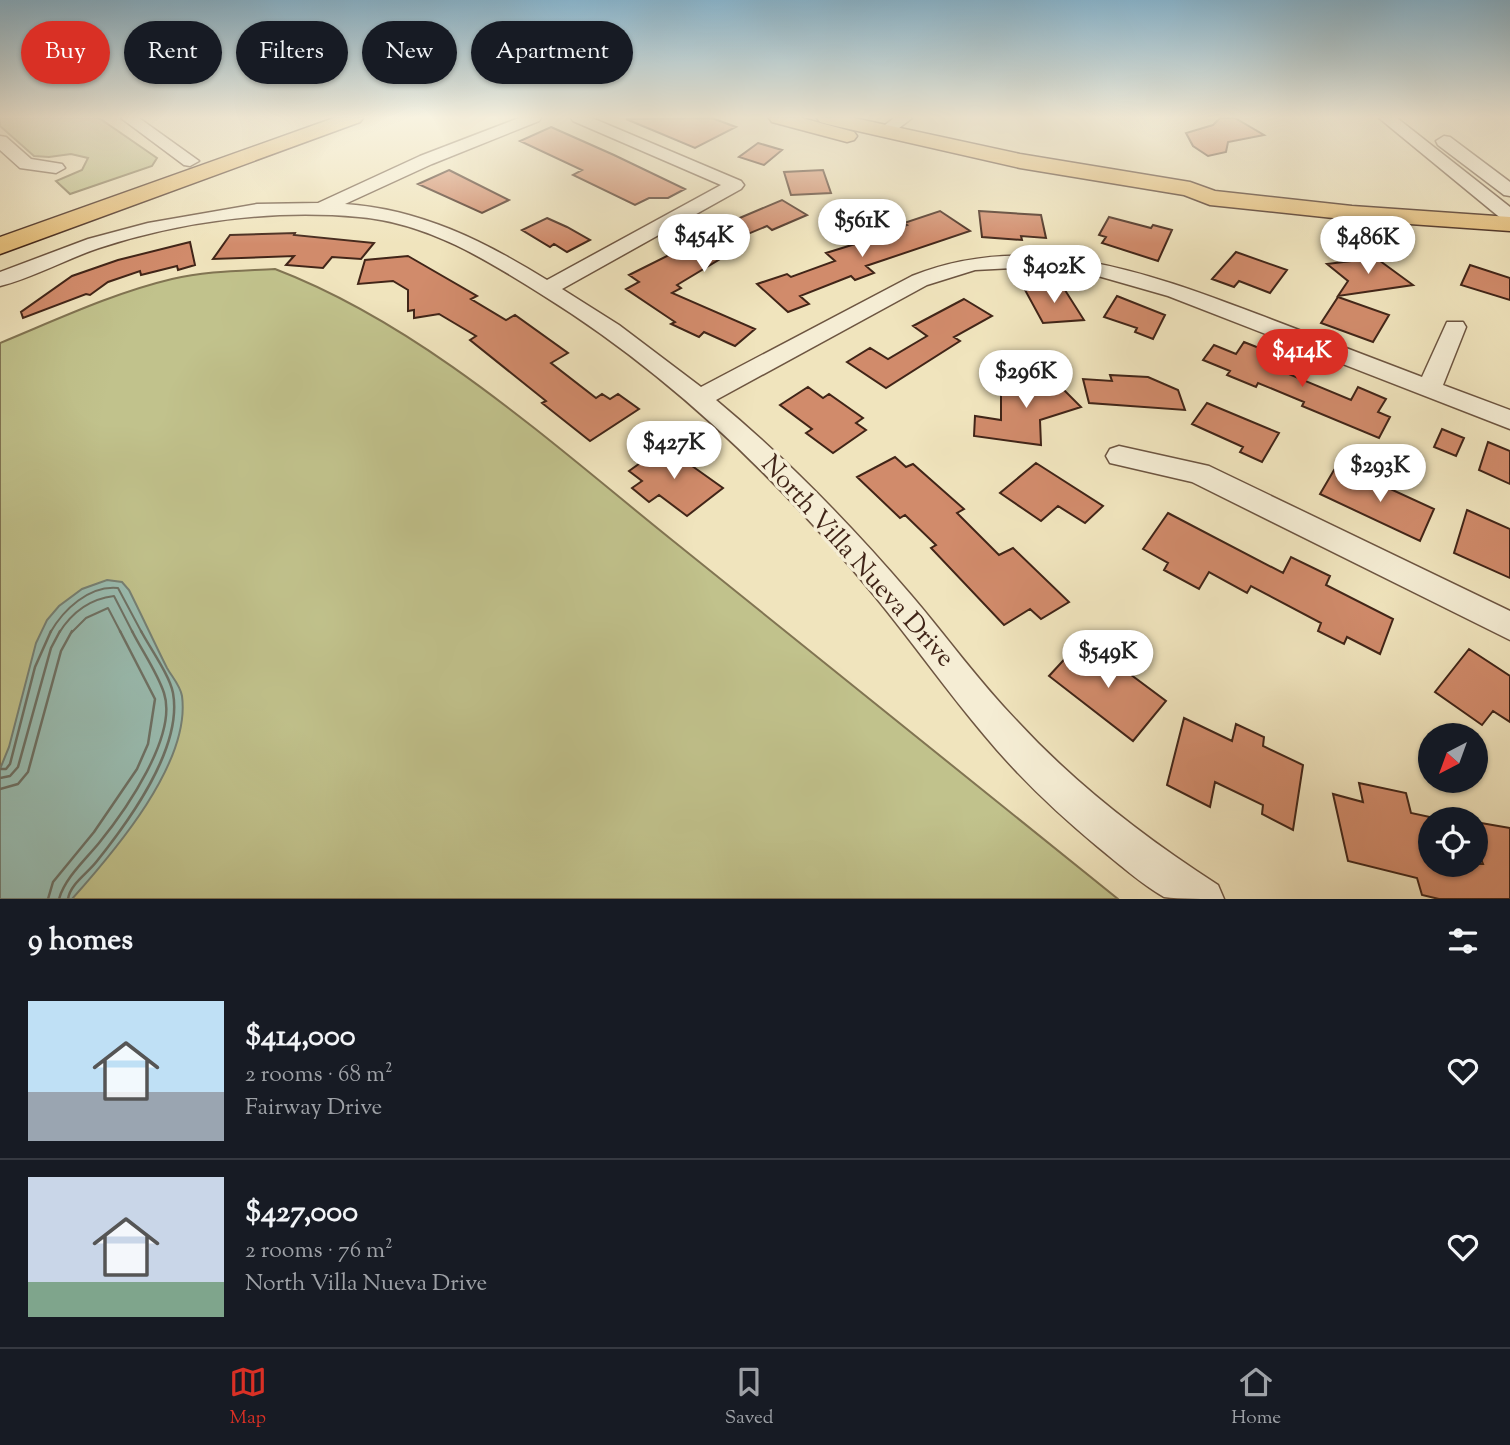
<!DOCTYPE html>
<meta charset="utf-8">
<style>
body{margin:0;font-family:"Sorts Mill Goudy",serif;background:#242831;color:#f1f3f6;height:100vh;display:flex;flex-direction:column;font-size:26px;white-space:nowrap}
*{box-sizing:border-box;margin:0}
p{font-size:23px;color:#9ea1a6}
.icon{flex:none;width:38px;height:38px;fill:none;stroke:currentColor;stroke-width:2;stroke-linecap:round;stroke-linejoin:round}
.map{position:relative;height:899px;overflow:hidden}
.sheet{display:flex;flex-direction:column;background:#171b24;flex:1}
.sheet>*{flex:none}
.hud{position:absolute;left:21px;top:21px;width:700px;height:63px;display:flex;gap:14px}
.needle{width:46px;rotate:221deg}
.fabs{position:absolute;left:1418px;top:723px;display:grid;gap:14px}
.fabs a{display:grid;place-items:center;width:70px;height:70px;border-radius:50%;background:#171b24;box-shadow:0 2px 5px #0004;font-size:35px}
.price{position:absolute;translate:-50% -60px;padding:0 16px;border-radius:24px;background:#fff;color:#222;font-size:23px;line-height:46px;filter:drop-shadow(0 2px 4px #0008)}
.price::after{content:'';position:absolute;left:50%;top:42px;width:21px;height:16px;margin-left:-10px;background:inherit;clip-path:polygon(0 0,100% 0,50% 100%)}
.price.selected{background:#d93025;color:#fff}
ul{padding:0;list-style:none}
li{display:flex;align-items:center;gap:21px;height:175px;padding:0 28px}
li+li{border-top:2px solid #363941}
li span{display:grid;place-items:center;flex:none;width:196px;height:140px;border-radius:0px;color:#555}
li>.icon{margin-inline-start:auto}
span .icon{width:84px;height:84px;fill:#fffc;stroke-width:1}
li b{font-size:30px}
h2{display:flex;justify-content:space-between;align-items:center;height:84px;padding:0 28px;font-size:30px}
.pill{padding:0 24px;border-radius:32px;background:#171b24;box-shadow:0 2px 5px #0004;font-size:24px;line-height:63px}
.pill.selected{background:#d93025;color:#fff}
.menu{display:flex;justify-content:space-around;align-items:center;height:98px;border-top:2px solid #363941;background:#171b24;font-size:19px;color:#9ea1a6}
.menu a{display:grid;justify-items:center;gap:4px}
.menu .selected{color:#d93025}
.map>svg:first-child{display:block}
.green{fill:#c1c28c;stroke:#817452;stroke-width:2}
.water{fill:#9abeb3;stroke:#768175;stroke-width:2}
.lines{fill:none;stroke-linecap:round;stroke-linejoin:round}
.shore-far1{stroke:#6e7266;stroke-width:2}
.shore{stroke:#6e7266;stroke-width:2.5}
.building{fill:#d18b6b;stroke:#412518;stroke-width:2}
.minor-casing{stroke:#6d5541;stroke-width:3}
.major-casing{stroke:#412518;stroke-width:3}
.minor{fill:#f5edd4;fill-rule:evenodd}
.major{fill:#e8c27e;fill-rule:evenodd}
.labels{text-anchor:middle;dominant-baseline:central;stroke-width:7;stroke-linejoin:round;paint-order:stroke}
.street-label{font-size:26px;fill:#412518;stroke:#f5edd4}
</style>
<div class="map">
<svg width="1510" height="899" viewBox="0 0 1510 899">
<rect width="100%" height="100%" fill="#f0e4bd"/>
<filter id="stains"><feTurbulence type="fractalNoise" baseFrequency=".00286" numOctaves="4"/><feColorMatrix values="0 0 0 0 .2 0 0 0 0 .09 0 0 0 0 .02 0 0 0 .5 -.17"/></filter>
<radialGradient id="worn" r=".72"><stop offset=".6" stop-color="#630" stop-opacity="0"/><stop offset="1" stop-color="#630" stop-opacity=".3"/></radialGradient>
<path class="green" d="M0 118H99L157 158 152 166 70 194 56 181 82 170 88 158 71 154 49 157 34 156 0 126Z
M275 269C422 325 550 442 672 540 821 660 970 779 1118 899H0V343C56 320 113 293 172 279 206 271 240 271 275 269Z"/>
<path class="water" d="M107 580 122 582 129 590C142 616 154 642 167 668 172 677 180 685 182 696 191 763 114 852 72 899H0V769L9 747 36 643 47 620 59 606 82 589Z"/>
<g class="lines">
<path class="shore-far1" d="M50 633C63 610 89 585 118 588L142 633
M59 633C72 612 89 599 114 596L133 633
M71 633 86 618 108 608 121 633"/>
<path class="shore" d="M0 769H6L10 764 35 667 51 631
M0 778 10 776 18 767 51 648 60 631
M0 789 18 784 28 772 61 651 72 631
M48 899 53 882 94 832 137 769 148 744 155 699 120 631
M59 899C65 878 85 860 99 843 125 811 178 736 164 693 157 672 142 651 132 631
M68 899C70 884 88 873 97 861 129 821 183 748 173 693 170 676 150 648 141 631"/>
</g>
<path class="building" d="M712 118 736 127 695 148 626 119Z
M1220 118H1235L1264 135 1228 142 1226 152 1208 156 1193 146 1186 133 1213 125Z
M551 127 614 155 685 189 668 198H649L635 205 573 175 582 170 520 141Z
M758 143 782 150 764 165 739 157Z
M449 170 509 200 482 213 418 184Z
M823 170 831 193 791 195 784 172Z
M782 200 807 215 772 230 767 226 721 245 729 249 721 254 725 256 677 285 681 288 672 293 755 329 735 346 704 332 699 337 671 324 675 322 626 289 639 282 629 275 675 252 671 250 720 223 723 225Z
M940 211 970 231 866 266 874 273 855 280 851 276 800 296 809 304 788 312 757 284 787 274 791 277 835 261 826 253 894 232 892 231 907 225 904 223Z
M979 211 1041 215 1046 238 1021 236 1022 240 982 237Z
M1109 217 1151 228 1153 225 1172 230 1158 261 1102 243 1106 237 1099 235Z
M547 218 567 227 590 240 567 252 554 244 550 247 522 230Z
M295 233 294 235 374 243 361 259 332 257 323 268 286 265 294 256 213 259 230 235Z
M190 242 195 265 178 270 177 266 141 275 140 271 108 282 90 295 86 294 23 318 21 312 72 276 118 260Z
M1236 252 1287 270 1270 293 1239 281 1234 287 1212 279Z
M408 256 477 296 471 299 506 320 515 315 568 353 551 363 596 398 602 394 610 399 618 394 639 409 590 441 542 403 546 401 470 340 476 336 439 314 414 318V310L408 311V290L393 281 358 284 365 260Z
M1376 258 1413 285 1338 296 1348 281 1327 264Z
M1470 265 1510 278V300L1461 285Z
M1063 287 1084 320 1043 323 1025 290Z
M1117 296 1165 315 1153 339 1135 332 1137 328 1104 317Z
M1338 297 1389 315 1373 342 1321 323Z
M964 299 992 316 954 337 960 341 886 388 847 362 870 348 888 359 927 336 913 326Z
M1244 342 1274 354 1267 365 1351 400 1358 387 1386 399 1378 412 1390 417 1379 438 1302 406 1304 402 1258 383 1256 387 1227 375 1230 371 1203 360 1214 345 1236 354Z
M1041 367 1081 407 1040 420 1041 445 974 436 975 416 1001 420V392L1030 383 1020 373Z
M1110 375 1148 377 1178 390 1185 410 1089 403 1083 379 1112 381Z
M808 387 823 398 829 394 863 418 856 423 866 430 833 453 806 433 812 429 780 405Z
M1207 403 1279 433 1262 462 1240 452 1243 447 1192 424Z
M1442 429 1464 438 1456 456 1434 447Z
M1488 442 1510 451V484L1479 470Z
M664 446 723 488 687 516 659 495 649 502 632 488 642 481 629 471Z
M895 457 906 467 913 464 964 509 957 513 999 555 1013 548 1069 602 1041 619 1030 609 1004 625 931 548 936 545 905 515 900 518 857 477Z
M1036 463 1103 506 1085 523 1058 506 1041 521 1000 493Z
M1334 470 1368 486 1371 480 1434 509 1420 541 1320 494Z
M1467 510 1510 529V578L1454 553Z
M1168 513 1283 573 1291 557 1330 576 1326 585 1393 619 1380 654 1347 637 1344 644 1318 631 1321 623 1251 586 1247 593 1209 572 1199 589 1164 570 1168 563 1143 549Z
M1083 639 1166 701 1133 741 1049 676Z
M1469 649 1510 676V722L1493 711 1482 725 1435 692Z
M1184 718 1232 741 1236 724 1264 737 1263 746 1303 765 1293 830 1262 814 1263 805 1215 782 1210 807 1167 785Z
M1359 783 1406 793 1411 813 1430 817V864H1483L1475 844V822L1510 828V899H1439L1422 895 1417 878 1348 861 1333 794 1363 802Z"/>
<g class="lines">
<defs>
<path id="minor" d="M121 118H139L199 161 190 166 184 165Z
M519 118H541L539 121 432 164 345 204C420 209 484 241 547 280L721 185 573 121 571 118H592L741 181 744 185 741 189 562 289 619 325 701 387 912 276C1030 229 1146 272 1257 314 1312 335 1367 356 1422 377L1447 322H1463L1466 327 1443 385 1510 410V429L1168 296 1091 274 1033 267 975 270 927 285 716 400C787 459 851 525 911 595 947 637 979 682 1017 721 1076 785 1145 838 1218 885L1224 899C1207 899 1179 899 1164 897 1141 884 1119 864 1098 847 1057 813 1019 777 985 736 946 690 911 640 873 594 778 479 671 375 544 296 487 260 428 223 359 217 272 209 182 221 99 248 66 259 33 278 0 286V272L88 239 148 223 257 204 318 203 420 156Z
M894 118H912L890 135H878L876 132Z
M1379 118H1397L1510 207V222L1503 220Z
M0 136 6 137 31 159 62 164 65 168 56 173 20 168 0 150Z
M1444 136 1450 137 1510 182V196L1504 195 1438 145 1436 141Z
M1119 446 1209 466 1510 611V640L1192 482 1110 463 1106 456 1110 449Z"/>
<path id="major" d="M334 118H363L360 122 0 254V237Z
M769 118H802L854 132 857 136 854 140 847 142 772 122Z
M817 118H854L1020 154 1190 182 1215 191 1352 206 1510 217V231L1352 220 1210 205 1184 195 1020 168 827 124 820 122Z"/>
</defs>
<use href="#minor" class="minor-casing"/>
<use href="#major" class="major-casing"/>
<use href="#minor" class="minor"/>
<use href="#major" class="major"/>
</g>
<linearGradient id="sky" x2="0" y2="1"><stop stop-color="#89b8d3"/><stop offset="0.48" stop-color="#f8f3e1"/><stop offset="1" stop-color="#f8f3e1" stop-opacity="0"/></linearGradient>
<rect width="1510" height="244" fill="url(#sky)"/>
<g class="labels">
<g class="street-label">
<text transform="translate(857 562) rotate(48)">North Villa Nueva Drive</text>
</g>
</g>
<rect width="100%" height="100%" filter="url(#stains)"/>
<rect width="100%" height="100%" fill="url(#worn)"/>
</svg>
<div class="fabs">
<a><svg class="needle" viewBox="-14 -14 28 28"><path d="M0-13l5 13h-10z" fill="#e53935"/><path d="M0 13l5-13h-10z" fill="#9ea1a6"/></svg></a>
<a><svg class="icon" aria-label="locate" viewBox="0 0 24 24"><circle cx="12" cy="12" r="6"/><path d="M12 2v4M12 18v4M2 12h4M18 12h4"/></svg></a>
</div>
<b class="price" style="left:862px;top:259px">$561K</b>
<b class="price" style="left:704px;top:274px">$454K</b>
<b class="price" style="left:1368px;top:276px">$486K</b>
<b class="price" style="left:1054px;top:305px">$402K</b>
<b class="price selected" style="left:1302px;top:389px">$414K</b>
<b class="price" style="left:1026px;top:410px">$296K</b>
<b class="price" style="left:674px;top:481px">$427K</b>
<b class="price" style="left:1380px;top:504px">$293K</b>
<b class="price" style="left:1108px;top:690px">$549K</b>
<div class="hud">
<a class="pill selected">Buy</a>
<a class="pill">Rent</a>
<a class="pill">Filters</a>
<a class="pill">New</a>
<a class="pill">Apartment</a>
</div>
</div>
<section class="sheet">
<h2>9 homes<svg class="icon" aria-label="filters" viewBox="0 0 24 24"><path d="M4 7h16M4 17h16"/><circle cx="9" cy="7" r="2"/><circle cx="15" cy="17" r="2"/></svg></h2>
<ul>
<li><span style="background:linear-gradient(#bfe0f5 65%,#9aa5b1 0)"><svg class="icon" aria-label="home" viewBox="0 0 24 24"><path d="M3 11l9-7 9 7M6 9v11h12V9"/></svg></span><div><b>$414,000</b><p>2 rooms · 68 m²</p><p>Fairway Drive</p></div><svg class="icon" aria-label="heart" viewBox="0 0 24 24"><path d="M12 20l-8-8c-3-5 5-10 8-4 3-6 11-1 8 4z"/></svg></li>
<li><span style="background:linear-gradient(#c9d6e8 75%,#7fa58c 0)"><svg class="icon" aria-label="home" viewBox="0 0 24 24"><path d="M3 11l9-7 9 7M6 9v11h12V9"/></svg></span><div><b>$427,000</b><p>2 rooms · 76 m²</p><p>North Villa Nueva Drive</p></div><svg class="icon" aria-label="heart" viewBox="0 0 24 24"><path d="M12 20l-8-8c-3-5 5-10 8-4 3-6 11-1 8 4z"/></svg></li>
</ul>
</section>
<nav class="menu">
<a class="selected"><svg class="icon" aria-label="map" viewBox="0 0 24 24"><path d="M3 6l6-2 6 2 6-2v14l-6 2-6-2-6 2zM9 4v14M15 6v14"/></svg>Map</a>
<a><svg class="icon" aria-label="saved" viewBox="0 0 24 24"><path d="M7 4h10v16l-5-4-5 4z"/></svg>Saved</a>
<a><svg class="icon" aria-label="home" viewBox="0 0 24 24"><path d="M3 11l9-7 9 7M6 9v11h12V9"/></svg>Home</a>
</nav>
